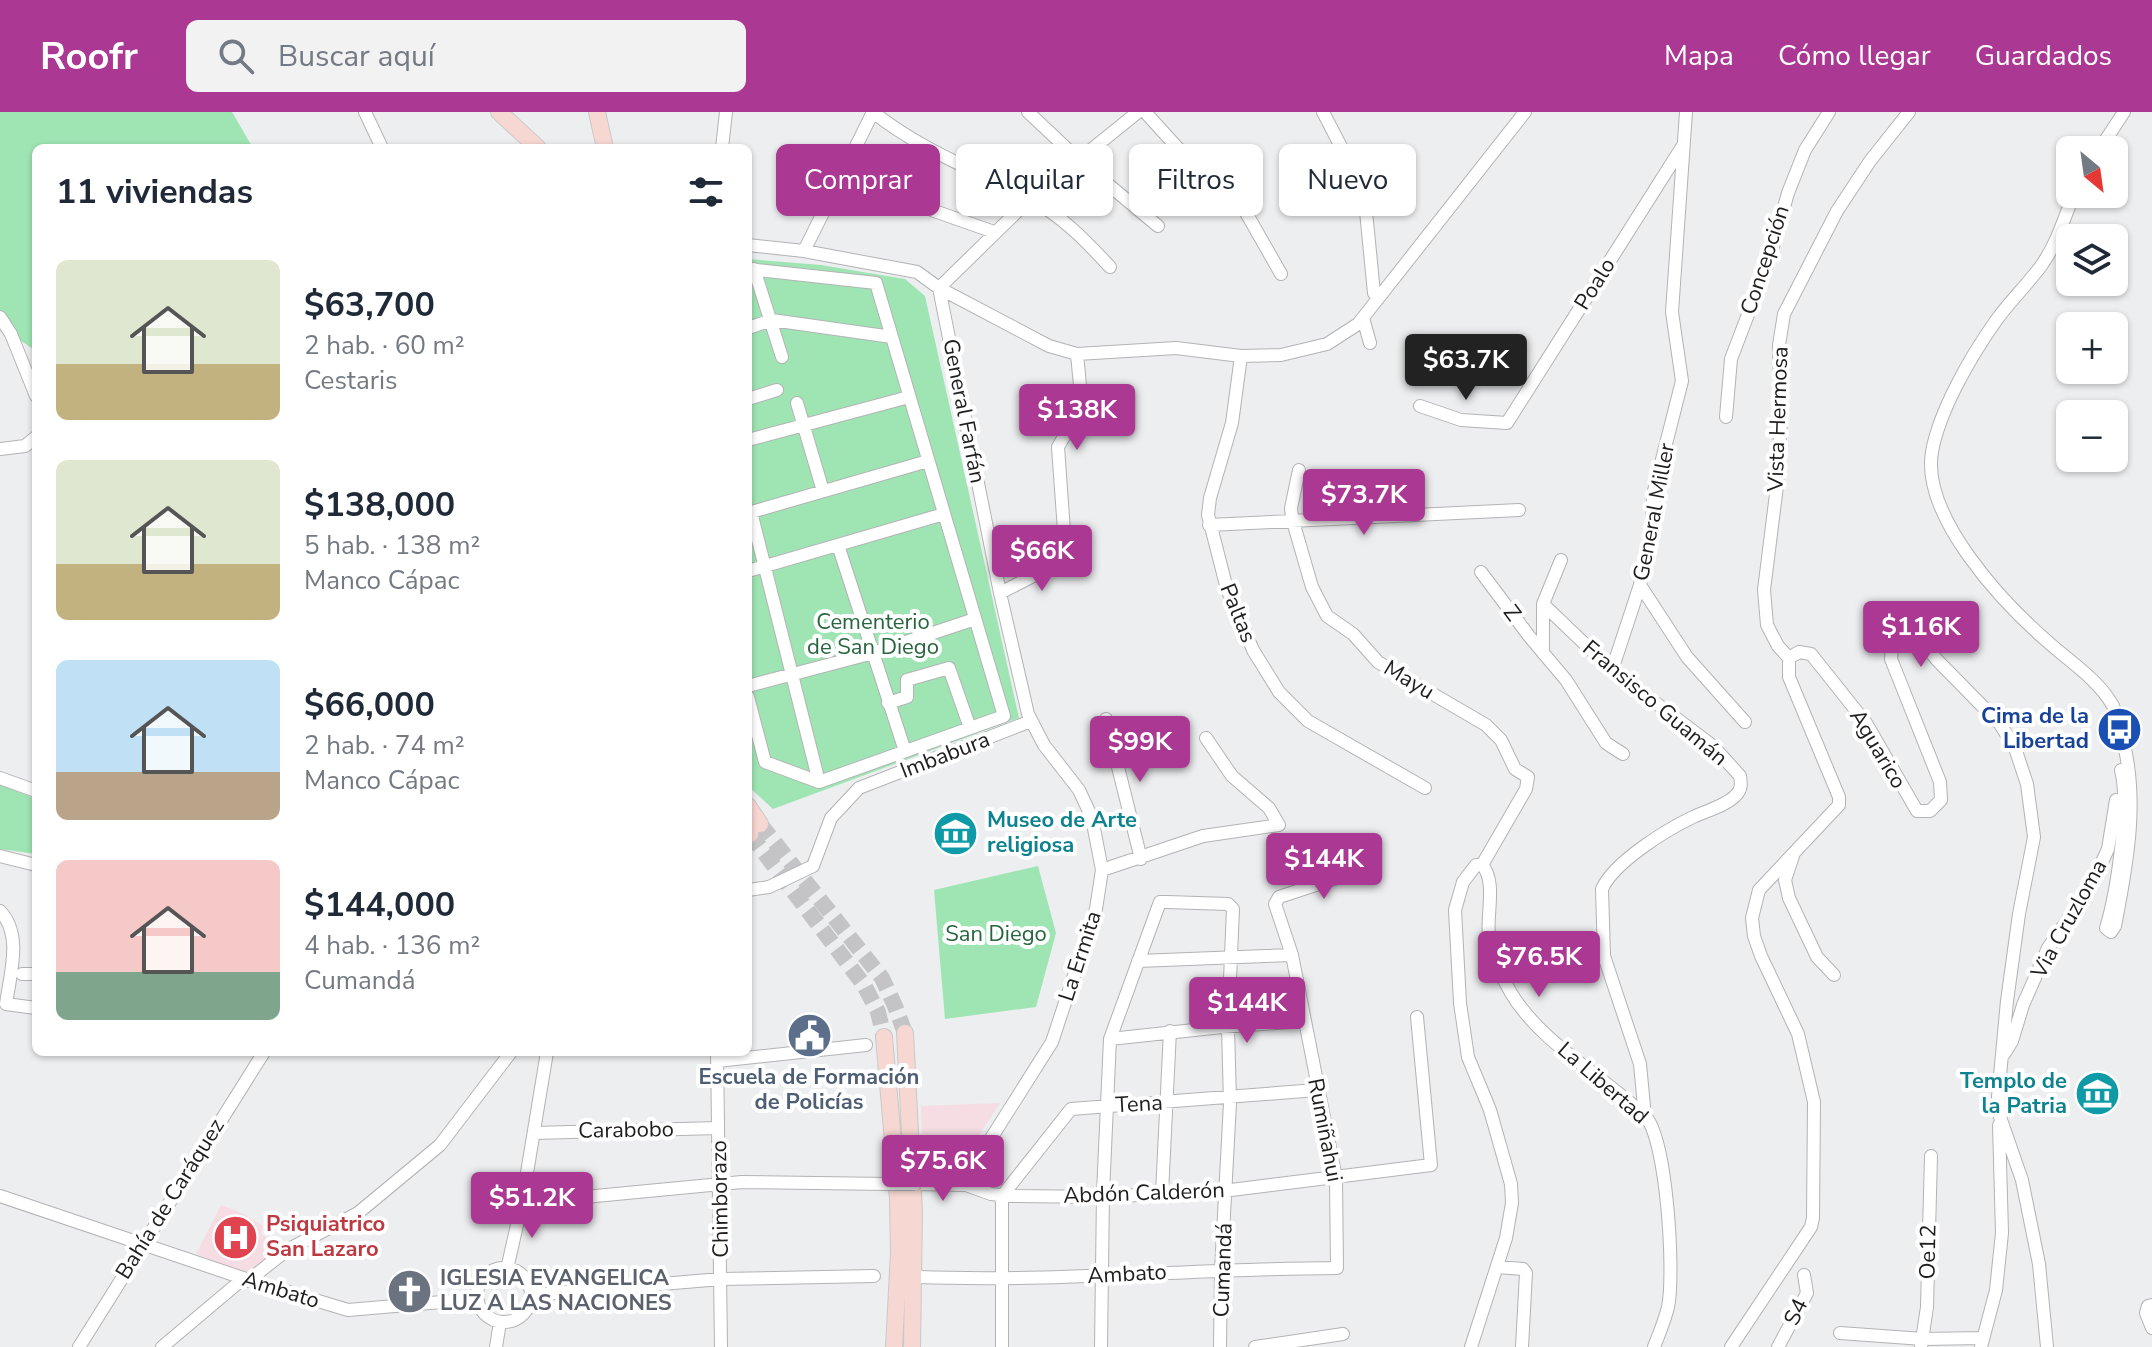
<!DOCTYPE html>
<html lang="es">
<meta charset="utf-8">
<style>
body{margin:0;font-family:"Nunito Sans",sans-serif;background:#f2f2f3;color:#1f2937;height:100vh;display:flex;flex-direction:column;font-size:30px;white-space:nowrap}
*{box-sizing:border-box;margin:0}
p{font-size:26px;color:#747a83}
.icon{flex:none;width:44px;height:44px;fill:none;stroke:currentColor;stroke-width:2;stroke-linecap:round;stroke-linejoin:round}
.map{position:relative;flex:1;overflow:hidden}
.sheet{position:absolute;left:32px;top:32px;width:720px;height:912px;display:flex;flex-direction:column;background:#fff;border-radius:12px;box-shadow:0 2px 6px #0004}
.sheet>*{flex:none}
.banner{position:absolute;left:776px;top:32px;width:760px;height:72px;display:flex;gap:16px}
.needle{width:52px;rotate:151deg}
.fabs{position:absolute;left:2056px;top:24px;display:grid;gap:16px}
.fabs a{display:grid;place-items:center;width:72px;height:72px;border-radius:12px;background:#fff;box-shadow:0 2px 6px #0004;font-size:40px}
.price{position:absolute;translate:-50% -68px;padding:0 18px;border-radius:8px;background:#ab3892;color:#fff;font-size:26px;line-height:52px;filter:drop-shadow(0 2px 4px #0008)}
.price::after{content:'';position:absolute;left:50%;top:48px;width:24px;height:18px;margin-left:-12px;background:inherit;clip-path:polygon(0 0,100% 0,50% 100%)}
.price.selected{background:#222;color:#fff}
ul{padding:0;list-style:none}
li{display:flex;align-items:center;gap:24px;height:200px;padding:0 24px}
li span{display:grid;place-items:center;flex:none;width:224px;height:160px;border-radius:12px;color:#555}
li>.icon{margin-inline-start:auto}
span .icon{width:96px;height:96px;fill:#fffc;stroke-width:1}
li b{font-size:34px}
h2{display:flex;justify-content:space-between;align-items:center;height:96px;padding:0 24px;font-size:34px}
.chip{padding:0 28px;border-radius:12px;background:#fff;box-shadow:0 2px 6px #0004;font-size:28px;line-height:72px}
.chip.selected{background:#ab3892;color:#fff}
header{display:flex;align-items:center;gap:48px;box-sizing:border-box;height:112px;padding:0 40px;background:#ab3892;color:#fff}
header strong{font-size:38px}
nav{display:flex;gap:44px;margin-inline-start:auto;font-size:28px}
.search{width:560px;height:72px;background:#f2f2f3;display:flex;align-items:center;gap:20px;box-sizing:border-box;padding:0 28px;border-radius:12px;color:#747a83;font-size:30px}
.map>svg:first-child{display:block}
.medical{fill:#f6dce3}
.green{fill:#9fe5b4}
.lines{fill:none;stroke-linecap:round;stroke-linejoin:round}
.major-tunnel{stroke:#c4c4c6;stroke-width:16;stroke-dasharray:16 8;stroke-linecap:butt}
.minor-casing{stroke:#b3b3b5;stroke-width:14}
.major-casing{stroke:#c9c9c9;stroke-width:18}
.minor{stroke:#fff;stroke-width:12}
.major{stroke:#f7d7d2;stroke-width:16}
.minor-bridge-casing{stroke:#b3b3b5;stroke-width:14;stroke-linecap:butt}
.minor-bridge{stroke:#fff;stroke-width:12}
.labels{text-anchor:middle;dominant-baseline:central;stroke-width:8;stroke-linejoin:round;paint-order:stroke}
.street-label{font-size:22px;fill:#1e1e1f;stroke:#fff}
.park-label{font-size:22px;fill:#27653e;stroke:#fff}
.transit-label{font-size:22px;font-weight:bold;fill:#164399;stroke:#fff;text-anchor:end}
.culture-label{font-size:22px;font-weight:bold;fill:#0d838f;stroke:#fff;text-anchor:start}
.service-label{font-size:22px;font-weight:bold;fill:#4e5e75;stroke:#fff}
.health-label{font-size:22px;font-weight:bold;fill:#be3a42;stroke:#fff;text-anchor:start}
.worship-label{font-size:22px;font-weight:bold;fill:#5b616d;stroke:#fff;text-anchor:start}
</style>
<header>
<strong>Roofr</strong>
<div class="search"><svg class="icon" aria-label="search" viewBox="0 0 24 24"><circle cx="10" cy="10" r="6"/><path d="M15 15l6 6"/></svg>Buscar aquí</div>
<nav><a>Mapa</a><a>Cómo llegar</a><a>Guardados</a></nav>
</header>
<div class="map">
<svg width="2152" height="1235" viewBox="0 0 2152 1235">
<rect width="100%" height="100%" fill="#edeef0"/>
<path class="medical" d="M1000 991 955 1060H923L921 994Z
M221 1093 242 1101 263 1114 261 1122 283 1138 247 1162 196 1142Z"/>
<path class="green" d="M0 0H232L253 36H36V239L11 222 0 205Z
M748 147 821 153 905 167 925 184 1019 606 773 697 748 674Z
M0 672 36 687V742L0 737Z
M1038 754 1056 821 1036 895 945 907 934 778Z"/>
<g class="lines">
<path class="major-tunnel" d="M760 712 882 866 895 894 905 921
M750 722 864 873 878 900 884 925"/>
<defs>
<path id="minor" d="M365 0 382 36
M873 0C922 39 976 58 1030 87 1061 103 1087 130 1110 155
M1028 0 1080 49 1158 114
M1145 0 1186 45 1244 97 1281 162
M1323 0 1364 79 1374 181 1378 187
M722 36 726 0
M2099 38 2124 0
M838 65 994 120
M2074 82C2064 106 2057 132 2041 154 2027 173 2009 190 1995 210 1971 244 1939 299 1932 340 1921 404 2003 491 2048 530 2069 549 2099 568 2113 594 2116 601 2118 610 2120 617 2140 682 2128 748 2115 814L2111 820 2106 816C2117 780 2130 693 2121 658
M748 133 804 139 917 160 939 176 1049 234 1077 242 1176 236 1241 244 1281 243 1327 232 1358 212 1525 0
M804 139 873 0
M748 157 876 171 1004 604 819 670 765 650 748 585
M754 157 782 245
M939 176 1000 481 1028 602 1044 633 1079 678 1092 706 1102 758 1096 797 1052 930 978 1047 966 1073
M939 176 1030 87 1138 0
M0 205 11 222 36 284
M1363 206 1370 231
M748 216 772 208 892 225
M1241 244 1232 311 1210 386 1208 403 1227 477 1253 538 1279 580 1308 609 1425 676
M748 287 777 278
M797 291 823 379
M1420 294 1461 308 1507 311 1682 35
M1726 305 1731 247 1770 145 1788 81 1805 38 1829 0
M748 328 909 285
M0 337 25 334 36 325
M1299 358 1291 396 1292 406 1312 475 1327 504 1353 522 1378 550 1486 613 1501 628 1515 657 1528 665 1526 677 1482 753
M751 400 819 670
M748 401 928 349
M1209 413 1519 398
M838 433 905 639
M748 459 944 402
M1481 460 1529 524 1566 568 1606 631 1623 642
M1640 473 1687 545 1745 610
M1000 481 1066 447 1058 335 1077 302 1081 284 1077 242
M1543 492 1612 558 1713 634 1740 664C1741 671 1742 676 1737 682 1728 693 1706 699 1693 705 1666 718 1614 750 1602 777L1604 844 1640 952 1645 1005
M1543 541V492L1561 448
M1789 546 1778 534 1767 513 1764 478 1777 374 1781 306 1779 233 1784 202 1837 99 1870 49 1909 0
M1612 558 1640 473 1652 417 1653 383 1682 269 1672 200 1686 0
M748 574 873 541 975 507
M888 591 907 585V568L949 556 970 616
M1106 607 1141 747
M0 666 36 679
M0 744 36 753
M1793 744 1785 768 1789 786 1817 845 1834 863
M1482 753C1497 769 1486 804 1489 824 1493 844 1501 864 1511 881 1541 931 1603 964 1645 1004 1667 1026 1675 1163 1668 1195 1665 1208 1659 1222 1654 1235
M1102 758 1203 724 1279 713 1269 696 1232 664 1206 626
M748 778 769 775 813 754 831 706 859 676 1031 609
M0 799C23 823 10 862 6 892L36 896
M1138 849 1292 843
M22 862H36
M1110 927 1222 915 1304 909
M717 940 721 1235
M2004 942 2012 929 2023 893 2048 836 2090 776 2108 737 2116 688
M717 949 866 933
M534 1021 718 1016
M915 1072 966 1073 991 1082 1009 1084 1102 1085 1231 1078 1431 1053 1417 905
M1162 1081 1170 919
M0 1084 249 1168 348 1198 477 1187
M1002 1084 1071 997 1317 978
M522 1091 742 1070 888 1072
M1497 1155 1523 1157 1526 1161 1522 1235
M477 1183a27 27 0 1 1 54 0a27 27 0 1 1-54 0Z
M507 1157 522 1091 547 940
M918 1165C1057 1170 1197 1157 1337 1156L1336 1066 1292 843 1275 792 1279 785 1355 760
M531 1183 721 1167 874 1164
M2152 1193 2148 1194 2146 1201 2152 1216
M1840 1221 1923 1227 1982 1226
M79 1235 264 940
M162 1235 238 1171 249 1168 287 1138 358 1101 440 1033 511 940
M496 1235 500 1210
M1002 1235V1084
M1101 1235 1103 1081 1110 927 1157 798 1160 790H1167L1228 792 1233 797 1228 914 1230 991 1221 1158 1220 1235
M1255 1235 1343 1222
M1471 1235 1506 1126 1512 1091 1511 1072 1490 998 1468 945 1460 891 1455 798 1463 770 1476 753H1482
M1731 1235 1811 1115 1813 1106 1814 990 1798 922 1761 844 1754 824 1752 806 1759 778 1839 693V685L1789 565V546L1799 540 1811 542 1866 611 1917 699H1930L1941 688 1940 670 1891 547 1893 525 1903 518 1915 521 1937 548 2000 612 2015 636 2027 672 2034 725 2019 802 2007 889 1998 985 1999 1002 2022 1068 2039 1152 2047 1235
M1778 1235 1807 1181 1804 1163
M1921 1235 1927 1195 1931 1044
M1981 1235 1996 1178 2002 1121 1999 1013"/>
<path id="major" d="M499 0 538 36
M597 0 605 36
M748 694 760 712
M748 719 750 722
M905 921 914 1100 912 1235
M884 925 898 1087 899 1141 894 1235"/>
</defs>
<use href="#minor" class="minor-casing"/>
<use href="#major" class="major-casing"/>
<use href="#minor" class="minor"/>
<use href="#major" class="major"/>
<defs>
<path id="minor-bridge" d="M888 1072H915"/>
</defs>
<use href="#minor-bridge" class="minor-bridge-casing"/>
<use href="#minor-bridge" class="minor-bridge"/>
</g>
<defs>
<symbol id="bus-disc" viewBox="-11 -11 22 22"><circle r="9.5" fill="#1a4fb4" stroke="#fff"/><path d="M-5-6H5V4H4V6H2V4H-2V6H-4V4H-5ZM-3.5-4V0h7V-4ZM-3.5 1.2v1.5H-2V1.2ZM2 1.2v1.5H3.5V1.2Z" fill="#fff"/></symbol>
<symbol id="museum-disc" viewBox="-11 -11 22 22"><circle r="9.5" fill="#0f9aa8" stroke="#fff"/><path d="M0-6L6-3V-2H-6V-3ZM-5-1h2V3h-2ZM-1-1h2V3h-2ZM3-1h2V3H3ZM-6 4H6V6H-6Z" fill="#fff"/></symbol>
<symbol id="civic-disc" viewBox="-11 -11 22 22"><circle r="9.5" fill="#5c6f8a" stroke="#fff"/><path d="M-.6-6.5H3V-4.5H.6V-3L4-1V1h2V6H-6V1h2V-1L-.6-3ZM-1.2 2.5V6h2.4V2.5Z" fill="#fff"/></symbol>
<symbol id="hospital-disc" viewBox="-11 -11 22 22"><circle r="9.5" fill="#e0444e" stroke="#fff"/><path d="M-5-5h3v3.5h4V-5h3V5h-3V1.5h-4V5h-3Z" fill="#fff"/></symbol>
<symbol id="church-disc" viewBox="-11 -11 22 22"><circle r="9.5" fill="#6b7280" stroke="#fff"/><path d="M-1.2-6h2.4v3.5h3.3v2.4h-3.3V6h-2.4V-.1h-3.3v-2.4h3.3Z" fill="#fff"/></symbol>
</defs>
<g fill-rule="evenodd">
<use href="#bus-disc" x="2094" y="592" width="51" height="51"/>
<use href="#museum-disc" x="930" y="696" width="51" height="51"/>
<use href="#civic-disc" x="784" y="898" width="51" height="51"/>
<use href="#museum-disc" x="2072" y="956" width="51" height="51"/>
<use href="#hospital-disc" x="210" y="1100" width="51" height="51"/>
<use href="#church-disc" x="384" y="1154" width="51" height="51"/>
</g>
<g class="labels">
<g class="street-label">
<text transform="translate(1765 148) rotate(-72)">Concepción</text>
<text transform="translate(1595 172) rotate(-58)">Poalo</text>
<text transform="translate(964 299) rotate(79)">General Farfán</text>
<text transform="translate(1778 307) rotate(-88)">Vista Hermosa</text>
<text transform="translate(1654 400) rotate(-79)">General Miller</text>
<text transform="translate(1238 501) rotate(68)">Paltas</text>
<text transform="translate(1512 501) rotate(53)">Z</text>
<text transform="translate(1409 568) rotate(31)">Mayu</text>
<text transform="translate(1655 591) rotate(40)">Fransisco Guamán</text>
<text transform="translate(1878 637) rotate(59)">Aguarico</text>
<text transform="translate(945 643) rotate(-21)">Imbabura</text>
<text transform="translate(2069 807) rotate(-61)">Via Cruzloma</text>
<text transform="translate(1080 844) rotate(-72)">La Ermita</text>
<text transform="translate(1603 971) rotate(41)">La Libertad</text>
<text transform="translate(1139 992) rotate(-3)">Tena</text>
<text transform="translate(626 1018) rotate(-1)">Carabobo</text>
<text transform="translate(1325 1018) rotate(79)">Rumiñahui</text>
<text transform="translate(1144 1081) rotate(-2)">Abdón Calderón</text>
<text transform="translate(170 1087) rotate(-58)">Bahía de Caráquez</text>
<text transform="translate(720 1087) rotate(-91)">Chimborazo</text>
<text transform="translate(1928 1140) rotate(-89)">Oe12</text>
<text transform="translate(1223 1158) rotate(-88)">Cumandá</text>
<text transform="translate(1127 1162) rotate(-3)">Ambato</text>
<text transform="translate(281 1178) rotate(17)">Ambato</text>
<text transform="translate(1796 1200) rotate(-64)">S4</text>
</g>
<g class="park-label">
<text x="873" y="510">Cementerio<tspan x="873" dy="25">de San Diego</tspan></text>
<text x="996" y="822">San Diego</text>
</g>
<g class="transit-label">
<text x="2089" y="604">Cima de la<tspan x="2089" dy="25">Libertad</tspan></text>
</g>
<g class="culture-label">
<text x="987" y="708">Museo de Arte<tspan x="987" dy="25">religiosa</tspan></text>
<text x="2067" y="969" text-anchor="end">Templo de<tspan x="2067" dy="25">la Patria</tspan></text>
</g>
<g class="service-label">
<text x="809" y="965">Escuela de Formación<tspan x="809" dy="25">de Policías</tspan></text>
</g>
<g class="health-label">
<text x="266" y="1112">Psiquiatrico<tspan x="266" dy="25">San Lazaro</tspan></text>
</g>
<g class="worship-label">
<text x="440" y="1166">IGLESIA EVANGELICA<tspan x="440" dy="25">LUZ A LAS NACIONES</tspan></text>
</g>
</g>
</svg>
<div class="fabs">
<a><svg class="needle" viewBox="-14 -14 28 28"><path d="M0-13l5 13h-10z" fill="#e53935"/><path d="M0 13l5-13h-10z" fill="#747a83"/></svg></a>
<a><svg class="icon" aria-label="layers" viewBox="0 0 24 24"><path d="M12 4l9 5-9 5-9-5zM3 14l9 5 9-5"/></svg></a>
<a>+</a>
<a>−</a>
</div>
<b class="price selected" style="left:1466px;top:290px">$63.7K</b>
<b class="price" style="left:1077px;top:340px">$138K</b>
<b class="price" style="left:1364px;top:425px">$73.7K</b>
<b class="price" style="left:1042px;top:481px">$66K</b>
<b class="price" style="left:1921px;top:557px">$116K</b>
<b class="price" style="left:1140px;top:672px">$99K</b>
<b class="price" style="left:1324px;top:789px">$144K</b>
<b class="price" style="left:1539px;top:887px">$76.5K</b>
<b class="price" style="left:1247px;top:933px">$144K</b>
<b class="price" style="left:943px;top:1091px">$75.6K</b>
<b class="price" style="left:532px;top:1128px">$51.2K</b>
<div class="banner">
<a class="chip selected">Comprar</a>
<a class="chip">Alquilar</a>
<a class="chip">Filtros</a>
<a class="chip">Nuevo</a>
</div>
<section class="sheet">
<h2>11 viviendas<svg class="icon" aria-label="filters" viewBox="0 0 24 24"><path d="M4 7h16M4 17h16"/><circle cx="9" cy="7" r="2"/><circle cx="15" cy="17" r="2"/></svg></h2>
<ul>
<li><span style="background:linear-gradient(#dfe7d0 65%,#c2b280 0)"><svg class="icon" aria-label="home" viewBox="0 0 24 24"><path d="M3 11l9-7 9 7M6 9v11h12V9"/></svg></span><div><b>$63,700</b><p>2 hab. · 60 m²</p><p>Cestaris</p></div></li>
<li><span style="background:linear-gradient(#dfe7d0 65%,#c2b280 0)"><svg class="icon" aria-label="home" viewBox="0 0 24 24"><path d="M3 11l9-7 9 7M6 9v11h12V9"/></svg></span><div><b>$138,000</b><p>5 hab. · 138 m²</p><p>Manco Cápac</p></div></li>
<li><span style="background:linear-gradient(#bfe0f5 70%,#b9a48a 0)"><svg class="icon" aria-label="home" viewBox="0 0 24 24"><path d="M3 11l9-7 9 7M6 9v11h12V9"/></svg></span><div><b>$66,000</b><p>2 hab. · 74 m²</p><p>Manco Cápac</p></div></li>
<li><span style="background:linear-gradient(#f6c9c9 70%,#7fa58c 0)"><svg class="icon" aria-label="home" viewBox="0 0 24 24"><path d="M3 11l9-7 9 7M6 9v11h12V9"/></svg></span><div><b>$144,000</b><p>4 hab. · 136 m²</p><p>Cumandá</p></div></li>
</ul>
</section>
</div>
